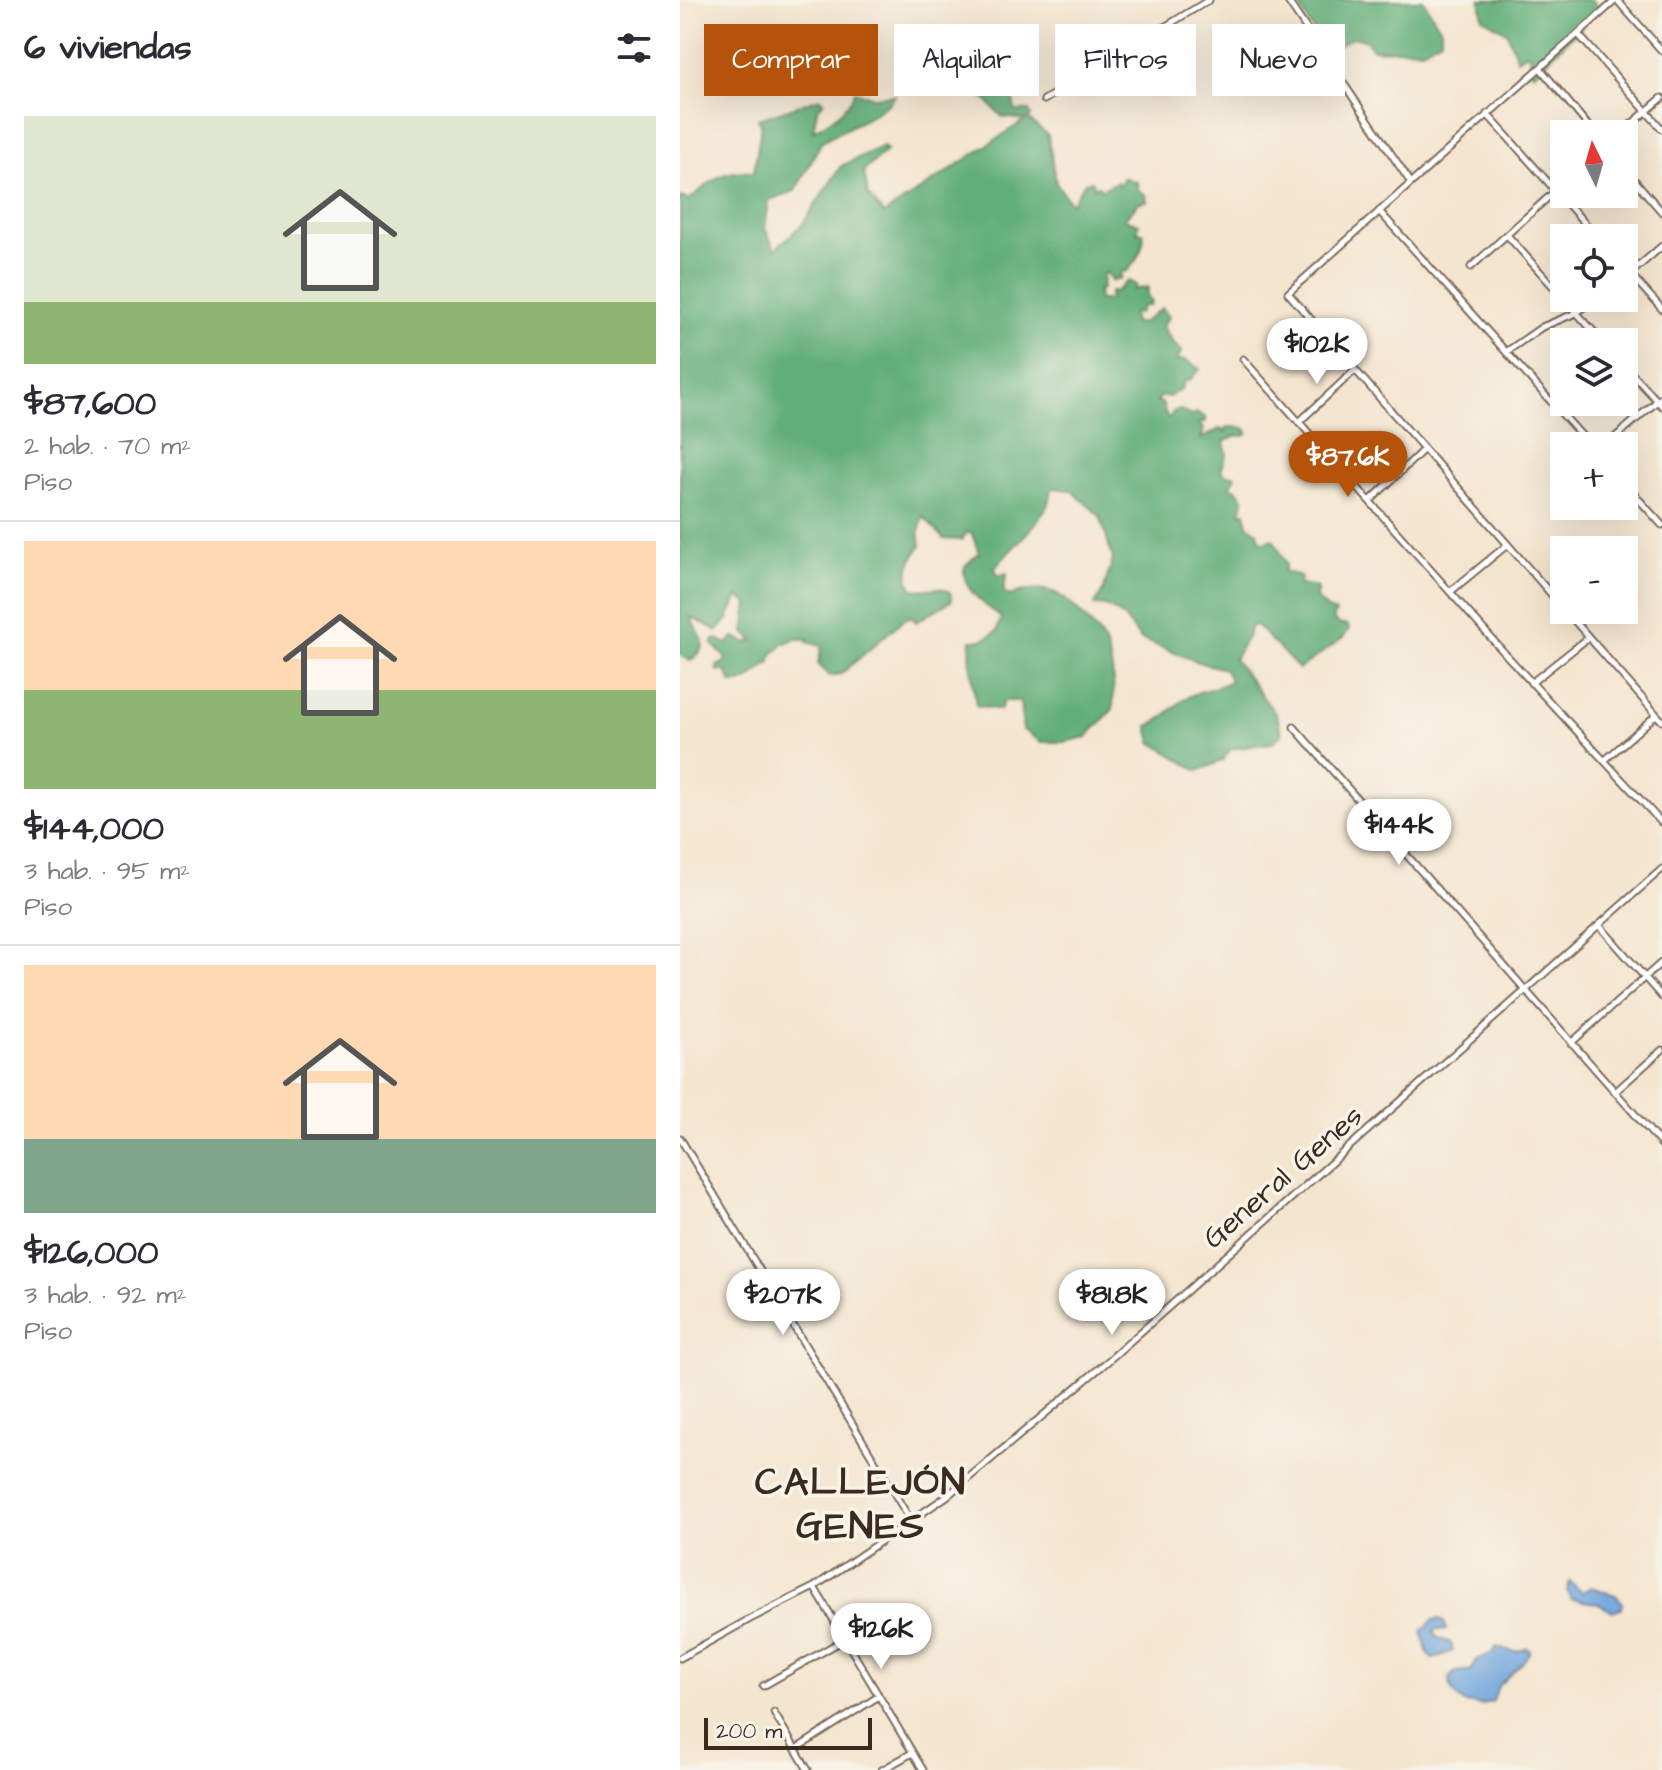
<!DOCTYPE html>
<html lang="es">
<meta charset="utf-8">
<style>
body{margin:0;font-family:"Architects Daughter",sans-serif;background:#f2f2f3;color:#2b2b33;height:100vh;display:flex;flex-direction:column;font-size:30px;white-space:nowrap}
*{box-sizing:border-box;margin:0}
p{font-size:26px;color:#7c7c81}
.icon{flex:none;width:44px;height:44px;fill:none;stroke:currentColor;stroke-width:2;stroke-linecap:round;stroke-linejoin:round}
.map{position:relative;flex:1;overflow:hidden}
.side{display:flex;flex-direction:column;background:#fff;width:680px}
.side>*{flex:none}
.guide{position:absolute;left:24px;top:24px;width:760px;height:72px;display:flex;gap:16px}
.needle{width:52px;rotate:355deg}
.buttons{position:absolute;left:870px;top:120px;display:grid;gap:16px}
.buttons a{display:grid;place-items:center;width:88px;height:88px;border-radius:0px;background:#fff;box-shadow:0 8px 32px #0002;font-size:40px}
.scale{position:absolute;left:24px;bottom:20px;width:168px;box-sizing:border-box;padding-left:8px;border:4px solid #3b2a1e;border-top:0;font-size:22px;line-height:28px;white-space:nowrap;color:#3b2a1e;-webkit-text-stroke:6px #f7f3e8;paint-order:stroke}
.price{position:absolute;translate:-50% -68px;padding:0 18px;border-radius:28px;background:#fff;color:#222;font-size:26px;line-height:52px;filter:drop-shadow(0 2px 4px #0008)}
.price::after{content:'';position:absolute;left:50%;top:48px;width:24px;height:18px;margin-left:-12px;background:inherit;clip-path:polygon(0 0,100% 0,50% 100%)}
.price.on{background:#b45309;color:#fff}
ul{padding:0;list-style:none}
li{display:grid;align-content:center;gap:16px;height:424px;padding:0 24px}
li+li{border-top:2px solid #e1e1e2}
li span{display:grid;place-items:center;height:248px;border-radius:0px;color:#555}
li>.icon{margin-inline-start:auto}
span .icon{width:144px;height:144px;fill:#fffc;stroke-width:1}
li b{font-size:34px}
h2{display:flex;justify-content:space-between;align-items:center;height:96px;padding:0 24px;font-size:34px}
.tag{padding:0 28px;border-radius:0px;background:#fff;box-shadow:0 8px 32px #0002;font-size:28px;line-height:72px}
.tag.on{background:#b45309;color:#fff}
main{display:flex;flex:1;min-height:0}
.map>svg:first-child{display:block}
.forest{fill:#62ae78;stroke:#4e6c4b;stroke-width:2}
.water{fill:#6fa5dd;stroke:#55687e;stroke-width:2}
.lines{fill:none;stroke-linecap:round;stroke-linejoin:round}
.street-casing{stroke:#7c6b5c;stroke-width:9}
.street{stroke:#fff;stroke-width:5}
.labels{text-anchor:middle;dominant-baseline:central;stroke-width:7;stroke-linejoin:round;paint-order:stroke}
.street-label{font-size:30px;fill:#3b2a1e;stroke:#f7f3e8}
.district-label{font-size:38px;font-weight:bold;letter-spacing:2px;fill:#3b2a1e;stroke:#f7f3e8}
</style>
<main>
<section class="side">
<h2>6 viviendas<svg class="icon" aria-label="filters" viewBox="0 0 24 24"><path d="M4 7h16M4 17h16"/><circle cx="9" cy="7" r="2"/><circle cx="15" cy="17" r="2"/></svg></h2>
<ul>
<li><span style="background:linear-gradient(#dfe7d0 75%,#8fb573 0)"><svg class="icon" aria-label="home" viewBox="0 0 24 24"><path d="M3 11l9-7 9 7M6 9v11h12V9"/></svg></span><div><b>$87,600</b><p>2 hab. · 70 m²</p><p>Piso</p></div></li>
<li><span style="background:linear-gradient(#ffd9b3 60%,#8fb573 0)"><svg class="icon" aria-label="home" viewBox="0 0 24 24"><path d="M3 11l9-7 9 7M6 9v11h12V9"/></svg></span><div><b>$144,000</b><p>3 hab. · 95 m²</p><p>Piso</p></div></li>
<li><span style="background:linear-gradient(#ffd9b3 70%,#7fa58c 0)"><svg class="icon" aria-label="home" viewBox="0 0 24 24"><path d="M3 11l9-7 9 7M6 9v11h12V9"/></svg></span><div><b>$126,000</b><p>3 hab. · 92 m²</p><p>Piso</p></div></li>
</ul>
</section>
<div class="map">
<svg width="982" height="1770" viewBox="0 0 982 1770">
<rect width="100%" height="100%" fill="#f7f3e8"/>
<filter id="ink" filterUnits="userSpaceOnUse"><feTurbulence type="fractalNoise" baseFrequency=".0125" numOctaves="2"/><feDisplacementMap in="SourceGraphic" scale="16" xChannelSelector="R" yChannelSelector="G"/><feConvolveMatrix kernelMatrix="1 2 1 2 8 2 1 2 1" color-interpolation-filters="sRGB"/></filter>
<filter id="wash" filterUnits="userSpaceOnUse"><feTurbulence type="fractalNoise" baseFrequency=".006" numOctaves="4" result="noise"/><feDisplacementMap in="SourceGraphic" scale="32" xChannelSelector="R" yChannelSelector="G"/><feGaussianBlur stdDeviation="1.8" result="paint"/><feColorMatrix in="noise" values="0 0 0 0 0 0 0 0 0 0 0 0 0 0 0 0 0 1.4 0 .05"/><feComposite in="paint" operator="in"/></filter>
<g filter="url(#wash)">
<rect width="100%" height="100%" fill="#f4e5cf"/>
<path class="forest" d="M616 0H743L761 29V39L742 50C725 47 710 51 693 49L686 40 673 37 646 53Z
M800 0H912L919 9 854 74 847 68 851 56 845 54 837 59 827 32 803 18Z
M268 68 306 80 313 87 326 80 330 83 335 111H349L351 116 348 119 368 135 376 183 391 204 405 182 412 181 414 187 419 186 421 190 437 182 440 186 443 178H448L449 181 457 182 458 190 466 195 467 201 458 203 444 219 459 224 457 232H463C466 245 456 262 447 271L441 272V278L431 281 427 273 423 274 422 289 418 290 419 300H429L430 292 437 291 448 281 456 285 454 290 468 287 467 296 471 302 470 305 461 307 460 313 452 314 454 323H462L482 308 489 317 483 324C485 333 494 346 502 351L496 361 505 360 520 369 511 379 504 382 502 388 489 397 481 396 477 402 482 403 487 417 489 418 494 411 501 410 511 416 517 413 525 417V422L518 424 524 429 521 439 540 429 545 432 547 427 565 428 568 432 564 436 557 435 544 442 547 454 541 470 546 475H554L555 479 549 487 555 488 564 499 561 512H565L568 525 578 532 580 540 585 543 589 539 594 540 606 564 604 572 618 575 621 578 619 585 634 586 638 590 635 597 647 609 656 612 653 620 661 625 667 624 669 629 663 638 619 669 576 625 570 627 569 634 554 659 597 716 602 734 592 743 551 749 542 761 518 771 472 742 468 726C484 720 492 707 506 698 519 690 537 689 550 681L545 669 521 663 460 639 444 617 426 606 414 605 423 591 433 559 420 516 391 490 373 488 370 492C374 512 328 550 315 568L318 576 327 573 323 591 330 596C343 590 359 587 373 592 388 598 420 632 426 646 434 667 434 687 433 709L407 737 384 742H361L343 730 340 701H323L320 710 296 705 290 661 291 640H302L317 631 321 618C306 605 279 588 285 566L299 553 292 534 287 532 282 540 264 539 243 516 239 532 241 546C230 559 224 573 232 589 246 593 257 583 270 592L272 600 236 622 231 616 223 620 161 674 150 676 138 664 142 646 127 642 128 639H115L102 644 100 648 92 654 90 663C76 670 69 686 52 683L46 671H38L37 666 45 662V657L32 644 34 640 38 639 47 644 54 637 67 643 74 640 64 632 68 604 58 596 48 619 38 631 11 617C17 638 36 642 10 661L0 654V197L9 200C36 178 38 170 74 172L81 126 78 119 140 98 144 101 137 110 133 131C151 120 167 111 175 91L193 97 215 95 209 103 191 116 142 141 115 191 89 200 85 228 95 249 122 225 161 166 203 146 207 150 184 171 188 195 204 214 345 120 323 117C310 106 290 79 272 78 260 78 252 86 241 84L245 76Z"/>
<path class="water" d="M890 1582 902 1592 911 1587 936 1595 942 1603 941 1608 932 1611 916 1603 891 1599 887 1591Z
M760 1619 765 1623 766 1630 757 1629 753 1632 758 1638 771 1643 773 1651 753 1659 748 1655 742 1631 753 1620Z
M816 1647 835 1652 848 1648 850 1651 843 1662 818 1686 813 1701 801 1705 784 1703C765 1689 762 1669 791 1671L796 1660 811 1654Z"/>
</g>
<g filter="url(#ink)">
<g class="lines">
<defs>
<path id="street" d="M607 0 731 183
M936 0 608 293 982 721
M937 0 982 51
M898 34 982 129
M860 68 915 134
M364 100 529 0
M807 114 918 238
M940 134 982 98
M944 168 982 212
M699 211 911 446
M827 235 923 342
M791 267 884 183
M944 267 982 309
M944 279 982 246
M826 352 862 327 896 313 917 298
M563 359 828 657 982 823
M944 365 982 406
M619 422 675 370
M925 446 982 397
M944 483 982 525
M690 501 744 449
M770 592 827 545
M851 683 908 638
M614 727 982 1145
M925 760 976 715
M919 925 982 997
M891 1043 982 962
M935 1092 982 1050
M0 1138 231 1521
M134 1587 243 1770
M0 1658 70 1619 134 1587 267 1496 428 1361 982 869
M83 1686 165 1639
M94 1713 128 1770
M116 1749 199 1696
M202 1770 232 1753"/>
</defs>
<use href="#street" class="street-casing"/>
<use href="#street" class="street"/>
</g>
</g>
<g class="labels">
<g class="street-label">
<text transform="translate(603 1177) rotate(-41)">General Genes</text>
</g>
<g class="district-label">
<text x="181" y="1483">CALLEJÓN<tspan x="181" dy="44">GENES</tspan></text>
</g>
</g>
</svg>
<div class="buttons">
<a><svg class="needle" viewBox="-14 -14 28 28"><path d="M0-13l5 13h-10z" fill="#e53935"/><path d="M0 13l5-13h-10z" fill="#7c7c81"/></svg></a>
<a><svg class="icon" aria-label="locate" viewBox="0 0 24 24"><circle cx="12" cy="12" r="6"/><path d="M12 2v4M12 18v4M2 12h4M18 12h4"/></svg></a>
<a><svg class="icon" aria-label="layers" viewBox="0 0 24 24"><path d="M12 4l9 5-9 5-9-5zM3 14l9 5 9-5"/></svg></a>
<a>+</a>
<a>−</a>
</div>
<div class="scale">200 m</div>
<b class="price" style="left:637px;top:386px">$102K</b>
<b class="price on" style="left:668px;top:499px">$87.6K</b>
<b class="price" style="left:719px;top:867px">$144K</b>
<b class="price" style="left:103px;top:1337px">$207K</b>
<b class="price" style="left:432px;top:1337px">$81.8K</b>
<b class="price" style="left:201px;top:1671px">$126K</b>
<div class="guide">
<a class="tag on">Comprar</a>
<a class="tag">Alquilar</a>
<a class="tag">Filtros</a>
<a class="tag">Nuevo</a>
</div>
</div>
</main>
